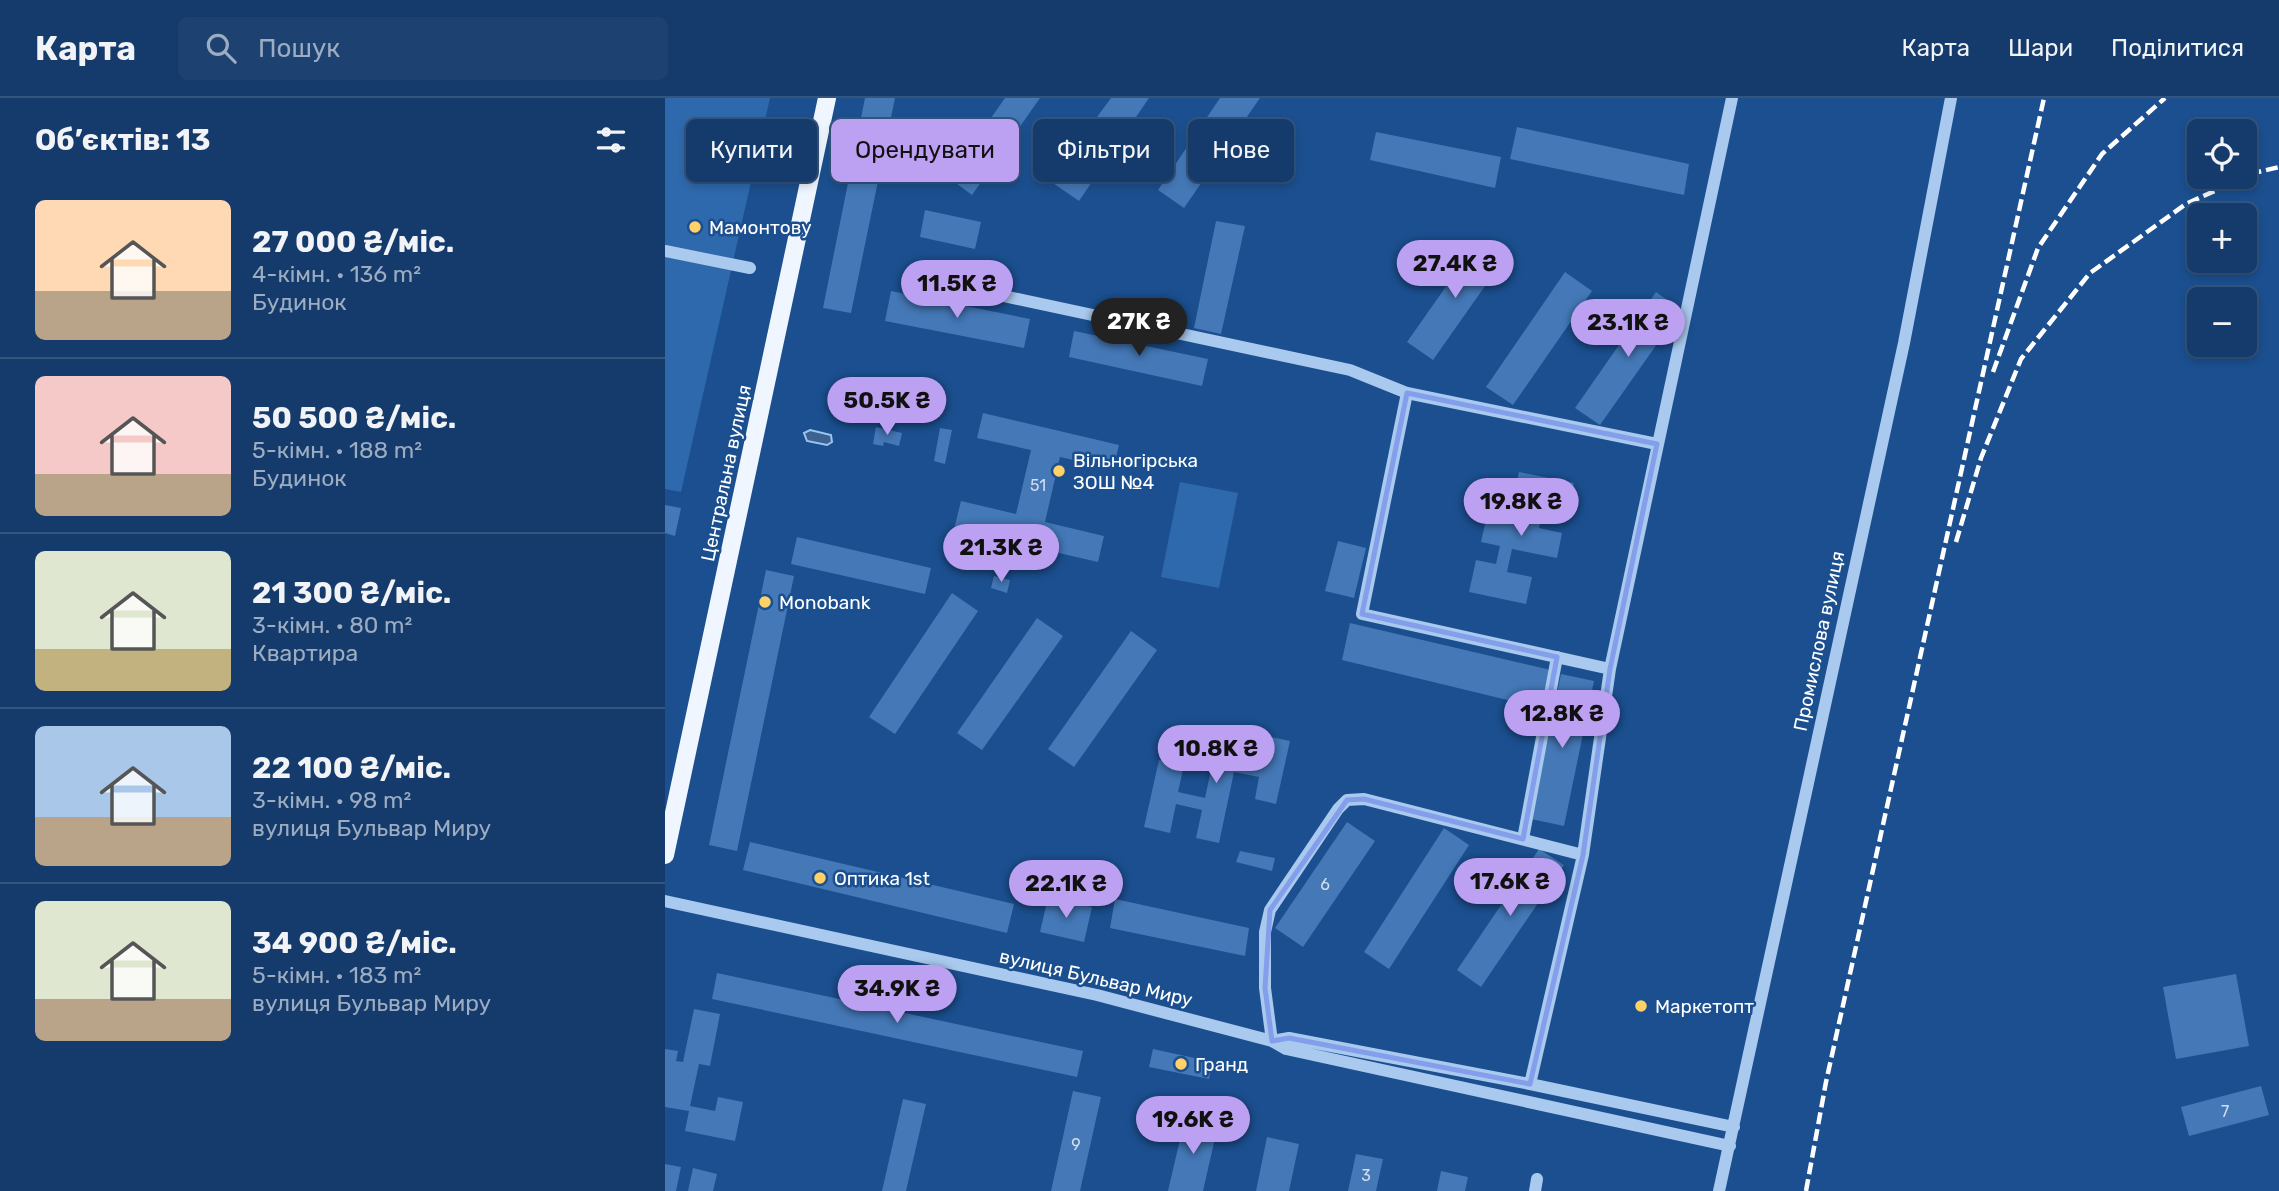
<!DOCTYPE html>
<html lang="uk">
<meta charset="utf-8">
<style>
body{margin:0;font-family:Rubik,sans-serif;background:#1d4271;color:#f1f3f6;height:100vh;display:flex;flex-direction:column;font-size:26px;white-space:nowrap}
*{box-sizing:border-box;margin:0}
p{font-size:23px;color:#9dadc1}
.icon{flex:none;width:38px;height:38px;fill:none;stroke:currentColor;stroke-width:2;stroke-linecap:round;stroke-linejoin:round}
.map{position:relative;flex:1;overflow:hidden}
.details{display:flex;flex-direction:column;background:#143b6b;width:665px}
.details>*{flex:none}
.guide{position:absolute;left:21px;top:21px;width:665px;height:63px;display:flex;gap:14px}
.controls{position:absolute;left:1522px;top:21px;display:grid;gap:14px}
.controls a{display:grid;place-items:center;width:70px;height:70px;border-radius:10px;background:#143b6b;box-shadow:0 4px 10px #0003,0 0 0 2px #33557e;font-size:35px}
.price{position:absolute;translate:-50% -60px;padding:0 16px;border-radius:24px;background:#bca0f2;color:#111;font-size:23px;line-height:46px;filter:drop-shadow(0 2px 4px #0008)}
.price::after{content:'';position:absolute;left:50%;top:42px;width:21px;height:16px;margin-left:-10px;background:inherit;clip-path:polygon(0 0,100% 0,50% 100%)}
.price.selected{background:#222;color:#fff}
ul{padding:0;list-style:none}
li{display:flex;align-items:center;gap:21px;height:175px;padding:0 35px}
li+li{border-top:2px solid #33557e}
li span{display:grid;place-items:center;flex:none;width:196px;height:140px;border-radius:10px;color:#555}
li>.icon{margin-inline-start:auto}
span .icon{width:84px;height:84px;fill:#fffc;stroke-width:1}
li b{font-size:30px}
h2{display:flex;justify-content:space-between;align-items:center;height:84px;padding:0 35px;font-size:30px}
.pill{padding:0 24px;border-radius:10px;background:#143b6b;box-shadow:0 4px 10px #0003,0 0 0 2px #33557e;font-size:24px;line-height:63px}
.pill.selected{background:#bca0f2;color:#111}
header{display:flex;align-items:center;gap:42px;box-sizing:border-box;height:98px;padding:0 35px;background:#143b6b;border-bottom:2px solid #33557e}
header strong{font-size:33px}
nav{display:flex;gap:38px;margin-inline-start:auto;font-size:24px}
.search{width:490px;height:63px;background:#1d4271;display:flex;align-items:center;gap:18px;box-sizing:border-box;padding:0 24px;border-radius:10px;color:#9dadc1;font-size:26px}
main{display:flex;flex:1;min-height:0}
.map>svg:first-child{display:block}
.green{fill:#2e69ad}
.water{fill:#3c6290;stroke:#9cc4f0;stroke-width:2}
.building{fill:#4478b7}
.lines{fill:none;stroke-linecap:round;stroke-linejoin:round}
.minor{stroke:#a9c9ee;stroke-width:12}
.major{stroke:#f0f6ff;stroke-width:18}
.rail{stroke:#fff;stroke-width:4.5;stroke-dasharray:12 5;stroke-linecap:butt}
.marked{fill:none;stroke:#839eea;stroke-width:5;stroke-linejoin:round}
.poi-dot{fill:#ffd166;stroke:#1b4f8f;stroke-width:2.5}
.labels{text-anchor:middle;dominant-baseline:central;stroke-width:5;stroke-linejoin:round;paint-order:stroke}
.number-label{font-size:16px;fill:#d0dded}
.poi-label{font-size:19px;fill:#fff;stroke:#1b4f8f;text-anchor:start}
.street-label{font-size:19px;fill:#fff;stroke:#1b4f8f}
</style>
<header>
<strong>Карта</strong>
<div class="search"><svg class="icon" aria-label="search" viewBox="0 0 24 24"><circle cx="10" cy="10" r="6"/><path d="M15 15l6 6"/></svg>Пошук</div>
<nav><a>Карта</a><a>Шари</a><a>Поділитися</a></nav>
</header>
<main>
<section class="details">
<h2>Об’єктів: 13<svg class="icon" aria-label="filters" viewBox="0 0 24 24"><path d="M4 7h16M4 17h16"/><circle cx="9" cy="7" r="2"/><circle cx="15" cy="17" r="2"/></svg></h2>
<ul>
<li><span style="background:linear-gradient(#ffd9b3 65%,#b9a48a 0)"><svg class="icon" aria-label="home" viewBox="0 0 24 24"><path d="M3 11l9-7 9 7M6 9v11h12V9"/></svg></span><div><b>27 000 ₴/міс.</b><p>4-кімн. · 136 m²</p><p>Будинок</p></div></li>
<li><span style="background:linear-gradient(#f6c9c9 70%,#b9a48a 0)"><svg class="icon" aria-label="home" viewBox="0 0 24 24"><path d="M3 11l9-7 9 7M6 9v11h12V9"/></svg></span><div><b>50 500 ₴/міс.</b><p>5-кімн. · 188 m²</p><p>Будинок</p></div></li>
<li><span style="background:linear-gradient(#dfe7d0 70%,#c2b280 0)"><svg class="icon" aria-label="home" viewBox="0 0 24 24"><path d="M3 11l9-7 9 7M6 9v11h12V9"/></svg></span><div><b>21 300 ₴/міс.</b><p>3-кімн. · 80 m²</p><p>Квартира</p></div></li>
<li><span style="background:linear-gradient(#a9c7e8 65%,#b9a48a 0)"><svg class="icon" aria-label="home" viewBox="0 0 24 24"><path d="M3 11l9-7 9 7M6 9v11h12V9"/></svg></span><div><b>22 100 ₴/міс.</b><p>3-кімн. · 98 m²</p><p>вулиця Бульвар Миру</p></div></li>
<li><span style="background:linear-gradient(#dfe7d0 70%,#b9a48a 0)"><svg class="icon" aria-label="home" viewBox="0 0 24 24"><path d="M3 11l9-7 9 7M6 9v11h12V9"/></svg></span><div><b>34 900 ₴/міс.</b><p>5-кімн. · 183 m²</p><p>вулиця Бульвар Миру</p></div></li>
</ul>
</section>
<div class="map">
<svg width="1614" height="1093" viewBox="0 0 1614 1093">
<rect width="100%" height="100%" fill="#1b4f8f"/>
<path class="green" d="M0 0H105L16 394 0 391Z
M515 384 573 395 554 490 496 479Z"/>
<path class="water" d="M145 332 166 337 167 344 162 347 142 343 139 335Z"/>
<path class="building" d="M200 0H230L186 215 158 210Z
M340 0H375L307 97 284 80Z
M446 0H484L414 103 385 83Z
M555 0H595L519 110 493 92Z
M852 29 1024 66 1019 97 845 61Z
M711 34 836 59 830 90 705 62Z
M260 112 316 124 310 151 255 139Z
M551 123 580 128 556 236 529 230Z
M813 143 839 161 768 262 742 244Z
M900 174 927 193 848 307 821 289Z
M226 193 365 221 359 250 220 223Z
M991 194 1016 212 935 327 910 310Z
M409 233 543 261 537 288 404 259Z
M318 315 454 347 448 371 395 359 380 424 439 438 433 464 289 431 296 403 351 416 366 352 312 340Z
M211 329 237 335 234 348 219 344 218 348 208 346Z
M275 330 287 332 280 366 269 363Z
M854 374 909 385 903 414 879 409 874 430 897 435 892 460 847 451 842 474 867 479 861 506 804 494 811 462 831 466 835 448 816 444 822 417 865 426 869 405 848 400Z
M0 407 16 410 10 438 0 435Z
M132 439 266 470 260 496 126 466Z
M673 443 701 450 689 500 660 493Z
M101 472 129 478 72 753 44 747Z
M329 478 345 482 342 495 326 490Z
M287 495 313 513 230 636 204 619Z
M372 520 398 538 317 652 292 635Z
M685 525 886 572 876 610 677 562Z
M466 533 492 552 409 669 383 651Z
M896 576 929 583 899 728 866 721Z
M555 630 577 635 571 662 595 667 601 638 625 643 611 706 590 701 594 679 569 674 554 745 531 740 537 712 511 706 505 735 479 729 494 662 519 667 513 694 540 700Z
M682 724 710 743 638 849 610 830Z
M779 730 804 747 724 871 699 854Z
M85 744 349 806 342 835 78 772Z
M874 751 899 767 816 889 792 872Z
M575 753 610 760 607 773 571 764Z
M383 799 427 809 419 844 375 834Z
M450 801 584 830 580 858 445 830Z
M52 875 418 953 412 979 47 901Z
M1571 876 1584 948 1511 961 1498 889Z
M29 911 55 916 45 968 34 966 25 1008 50 1013 53 999 78 1004 70 1043 20 1033 24 1013 0 1009V951L13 953 11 963 18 964Z
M488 951 548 964 544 981 484 969Z
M1596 988 1604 1017 1524 1038 1516 1009Z
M408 993 436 999 415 1093H386Z
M238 1001 261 1006 241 1093H217Z
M520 1020 553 1027 538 1093H503Z
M602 1039 634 1046 624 1093H591Z
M691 1056 718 1061 711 1093H683Z
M0 1066 16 1069 11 1093H0Z
M28 1070 52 1076 48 1093H23Z
M776 1073 803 1079 800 1093H772Z"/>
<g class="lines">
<path class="minor" d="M0 153 85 170
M329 196 685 272 742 295 992 346
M742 295 697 516 945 571
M858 741 892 559
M0 803 432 897 607 943 621 951 1065 1048
M607 943 600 890V834L605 812 673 711 682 702 699 701 918 757
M607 943 624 940 865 986 1069 1029
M865 986 918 757 945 571 1067 0
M870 1093 872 1081
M1054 1093 1239 245 1286 0"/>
<path class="major" d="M0 757 162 0"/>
<path class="rail" d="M1328 274 1373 150 1437 56 1500 0
M1291 444 1316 360 1356 261 1425 175 1521 106 1589 75 1614 69
M1141 1093 1161 984 1379 0"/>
</g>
<path class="marked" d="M742 295 992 346 945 571 918 757 865 986 624 940 607 943 600 890 605 812 682 702 699 701 858 741 892 559 697 516Z"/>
<g class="poi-dot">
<circle cx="30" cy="129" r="7"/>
<circle cx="394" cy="373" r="7"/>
<circle cx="100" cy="504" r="7"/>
<circle cx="155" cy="780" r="7"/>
<circle cx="976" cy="908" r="7"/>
<circle cx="516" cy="966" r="7"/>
</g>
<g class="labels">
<g class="number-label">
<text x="373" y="387">51</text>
<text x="660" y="786">6</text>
<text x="1560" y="1013">7</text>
<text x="411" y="1046">9</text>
<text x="701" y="1077">3</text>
</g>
<g class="poi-label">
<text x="44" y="129">Мамонтову</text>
<text x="408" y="362">Вільногірська<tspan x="408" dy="22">ЗОШ №4</tspan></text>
<text x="114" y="504">Monobank</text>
<text x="169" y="780">Оптика 1st</text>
<text x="990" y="908">Маркетопт</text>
<text x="530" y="966">Гранд</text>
</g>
<g class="street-label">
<text transform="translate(61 375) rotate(-78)">Центральна вулиця</text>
<text transform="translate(1154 543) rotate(-78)">Промислова вулиця</text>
<text transform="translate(431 880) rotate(13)">вулиця Бульвар Миру</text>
</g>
</g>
</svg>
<div class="controls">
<a><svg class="icon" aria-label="locate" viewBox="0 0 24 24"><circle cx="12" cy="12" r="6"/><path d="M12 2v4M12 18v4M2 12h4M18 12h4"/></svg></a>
<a>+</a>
<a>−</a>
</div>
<b class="price" style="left:790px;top:202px">27.4K ₴</b>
<b class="price" style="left:292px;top:222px">11.5K ₴</b>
<b class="price selected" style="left:474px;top:260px">27K ₴</b>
<b class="price" style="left:963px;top:261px">23.1K ₴</b>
<b class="price" style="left:222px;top:339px">50.5K ₴</b>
<b class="price" style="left:856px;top:440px">19.8K ₴</b>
<b class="price" style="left:336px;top:486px">21.3K ₴</b>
<b class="price" style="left:897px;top:652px">12.8K ₴</b>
<b class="price" style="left:551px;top:687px">10.8K ₴</b>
<b class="price" style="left:845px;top:820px">17.6K ₴</b>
<b class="price" style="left:401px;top:822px">22.1K ₴</b>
<b class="price" style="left:232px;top:927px">34.9K ₴</b>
<b class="price" style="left:528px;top:1058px">19.6K ₴</b>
<div class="guide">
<a class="pill">Купити</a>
<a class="pill selected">Орендувати</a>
<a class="pill">Фільтри</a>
<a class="pill">Нове</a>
</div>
</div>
</main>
